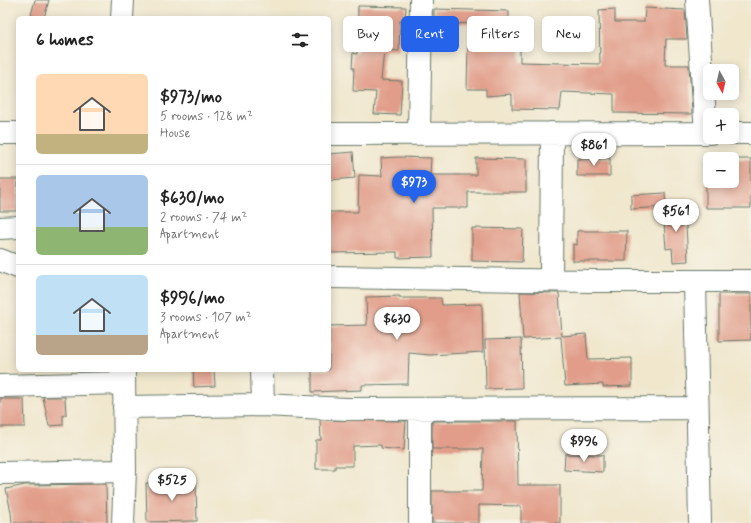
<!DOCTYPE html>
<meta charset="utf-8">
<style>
body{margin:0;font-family:Mynerve,sans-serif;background:#f2f2f2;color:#222;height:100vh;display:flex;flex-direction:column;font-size:15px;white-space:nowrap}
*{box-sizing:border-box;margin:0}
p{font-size:13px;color:#767676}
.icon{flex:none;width:22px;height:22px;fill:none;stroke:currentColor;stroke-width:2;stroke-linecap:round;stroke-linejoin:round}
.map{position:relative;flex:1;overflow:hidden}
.panel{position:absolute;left:16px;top:16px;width:315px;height:356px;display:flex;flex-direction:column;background:#fff;border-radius:6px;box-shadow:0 2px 10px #0003}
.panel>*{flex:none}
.hud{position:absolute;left:343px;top:16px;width:348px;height:36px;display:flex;gap:8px}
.needle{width:26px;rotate:172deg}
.buttons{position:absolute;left:703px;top:64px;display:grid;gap:8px}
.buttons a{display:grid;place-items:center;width:36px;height:36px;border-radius:6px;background:#fff;box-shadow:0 2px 10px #0003;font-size:20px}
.price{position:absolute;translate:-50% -34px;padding:0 9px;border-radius:14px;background:#fff;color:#222;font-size:13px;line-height:26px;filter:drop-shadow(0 1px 2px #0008)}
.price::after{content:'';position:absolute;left:50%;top:24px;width:12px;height:9px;margin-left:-6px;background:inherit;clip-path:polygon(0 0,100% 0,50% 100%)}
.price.on{background:#2563eb;color:#fff}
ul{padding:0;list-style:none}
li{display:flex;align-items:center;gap:12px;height:100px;padding:0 20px}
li+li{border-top:1px solid #e0e0e0}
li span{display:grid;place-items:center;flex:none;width:112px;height:80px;border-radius:6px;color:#555}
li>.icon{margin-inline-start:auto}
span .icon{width:48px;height:48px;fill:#fffc;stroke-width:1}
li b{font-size:17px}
h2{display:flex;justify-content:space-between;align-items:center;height:48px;padding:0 20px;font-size:17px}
.pill{padding:0 14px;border-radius:6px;background:#fff;box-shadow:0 2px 10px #0003;font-size:14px;line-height:36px}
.pill.on{background:#2563eb;color:#fff}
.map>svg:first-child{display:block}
.building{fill:#e19d89}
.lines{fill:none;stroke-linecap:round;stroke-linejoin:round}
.minor-casing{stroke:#68786a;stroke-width:24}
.minor{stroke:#fff;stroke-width:22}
</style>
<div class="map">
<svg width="751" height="523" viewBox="0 0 751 523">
<rect width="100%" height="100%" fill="#f7f3e8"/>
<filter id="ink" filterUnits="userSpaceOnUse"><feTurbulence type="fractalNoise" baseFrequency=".025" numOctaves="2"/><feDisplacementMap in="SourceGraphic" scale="8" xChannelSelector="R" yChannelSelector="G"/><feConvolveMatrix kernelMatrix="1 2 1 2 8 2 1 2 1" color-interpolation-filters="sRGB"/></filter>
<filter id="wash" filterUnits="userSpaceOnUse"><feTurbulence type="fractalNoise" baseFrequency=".012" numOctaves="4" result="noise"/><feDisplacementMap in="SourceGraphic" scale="16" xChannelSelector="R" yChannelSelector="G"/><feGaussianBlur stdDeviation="0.9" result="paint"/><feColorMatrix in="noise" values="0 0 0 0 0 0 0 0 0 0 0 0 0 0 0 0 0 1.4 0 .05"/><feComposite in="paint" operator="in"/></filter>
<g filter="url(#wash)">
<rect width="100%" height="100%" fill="#f0e7cd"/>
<g id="blocks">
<path class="building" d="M35 0H49L44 18H38L31 15Z
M358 6 406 7 405 21H400L399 51 384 50 381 80 402 81 400 115 374 114 376 92 353 91 354 68H352L353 53 357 54Z
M645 8 685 10 687 39H666L665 65H689L692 114 614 113V94L562 92 560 110 512 109V94L486 96V89H467L468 45 520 47V62L600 64 599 10 615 9V22H644Z
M434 9 509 11V21L434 25Z
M353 152 355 178 329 180V154Z
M398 157 431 158 430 175H476V158L526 159V192H468V208H432L433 257 397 258V252L329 253V212H358L359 175 382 176 381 158Z
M610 158V176H577V159Z
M706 159H710V181H732V159H751V208H706Z
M0 179H18V211H0Z
M665 193 666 207 631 209V195Z
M685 208 688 261 673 262 672 248 666 249 663 209Z
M472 228 523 229 522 262 472 261Z
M577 231H627L626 261H573V244L577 245Z
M520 292 559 293 562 336 586 334 588 359 632 358V386L603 387V384L565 386 561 337 523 339Z
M719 294H751V340L719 341Z
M400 296V298H441L442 305 482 304 483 352 430 355 409 353 408 384 362 385V390L312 392V370H329V326L367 325 366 297Z
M521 339 522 388 486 389 485 340Z
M193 370H214L215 386 194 387Z
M43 397H65L66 415H63V425L49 426Z
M0 399H24L25 427H0Z
M320 420 406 421 404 450 381 448V445L353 446V466H335V469H316V440H321Z
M432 421H517L518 485H560V523H521V506L479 505V523H432V491H482L483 449H432Z
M565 454 603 455V472L564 470Z
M196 482 197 521 147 522 146 483Z
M106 484 107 523H12L11 512 6 489 25 485Z"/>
</g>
</g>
<g filter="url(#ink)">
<use href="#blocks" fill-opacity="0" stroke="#68786a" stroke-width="1"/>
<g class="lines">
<defs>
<path id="minor" d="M697 0 706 133
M122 18 123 0
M0 133H18
M732 133H751
M329 134 710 133
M419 134 421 0
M0 228 18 227
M0 260 18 267
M329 277 591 281H751
M551 280 552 133
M695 282 700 523
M262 370 263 405
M0 386 124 383
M124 407 263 405 347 409 697 408
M0 473 125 471
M123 523 125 471 124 370
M420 523V409"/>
</defs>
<use href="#minor" class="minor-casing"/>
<use href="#minor" class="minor"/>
</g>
</g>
</svg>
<div class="buttons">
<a><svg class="needle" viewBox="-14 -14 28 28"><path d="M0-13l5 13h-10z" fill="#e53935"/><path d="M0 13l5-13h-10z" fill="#767676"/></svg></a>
<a>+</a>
<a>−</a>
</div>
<b class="price" style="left:594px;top:167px">$861</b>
<b class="price on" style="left:414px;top:204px">$973</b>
<b class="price" style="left:676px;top:233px">$561</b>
<b class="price" style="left:397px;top:341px">$630</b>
<b class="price" style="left:584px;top:463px">$996</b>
<b class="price" style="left:172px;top:502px">$525</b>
<div class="hud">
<a class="pill">Buy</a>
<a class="pill on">Rent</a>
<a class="pill">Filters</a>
<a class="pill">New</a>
</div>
<section class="panel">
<h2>6 homes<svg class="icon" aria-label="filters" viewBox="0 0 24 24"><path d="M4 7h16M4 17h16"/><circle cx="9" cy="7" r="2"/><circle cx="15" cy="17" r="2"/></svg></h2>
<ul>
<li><span style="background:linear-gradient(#ffd9b3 75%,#c2b280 0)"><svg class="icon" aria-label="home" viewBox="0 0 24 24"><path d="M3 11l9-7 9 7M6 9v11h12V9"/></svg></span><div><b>$973/mo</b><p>5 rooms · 128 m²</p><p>House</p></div></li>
<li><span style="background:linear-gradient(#a9c7e8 65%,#8fb573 0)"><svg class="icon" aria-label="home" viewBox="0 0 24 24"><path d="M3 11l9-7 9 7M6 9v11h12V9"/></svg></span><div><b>$630/mo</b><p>2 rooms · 74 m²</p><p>Apartment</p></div></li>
<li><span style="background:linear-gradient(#bfe0f5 75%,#b9a48a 0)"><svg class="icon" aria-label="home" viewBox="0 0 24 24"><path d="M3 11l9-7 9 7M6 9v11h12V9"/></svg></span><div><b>$996/mo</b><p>3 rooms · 107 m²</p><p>Apartment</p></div></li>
</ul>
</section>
</div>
